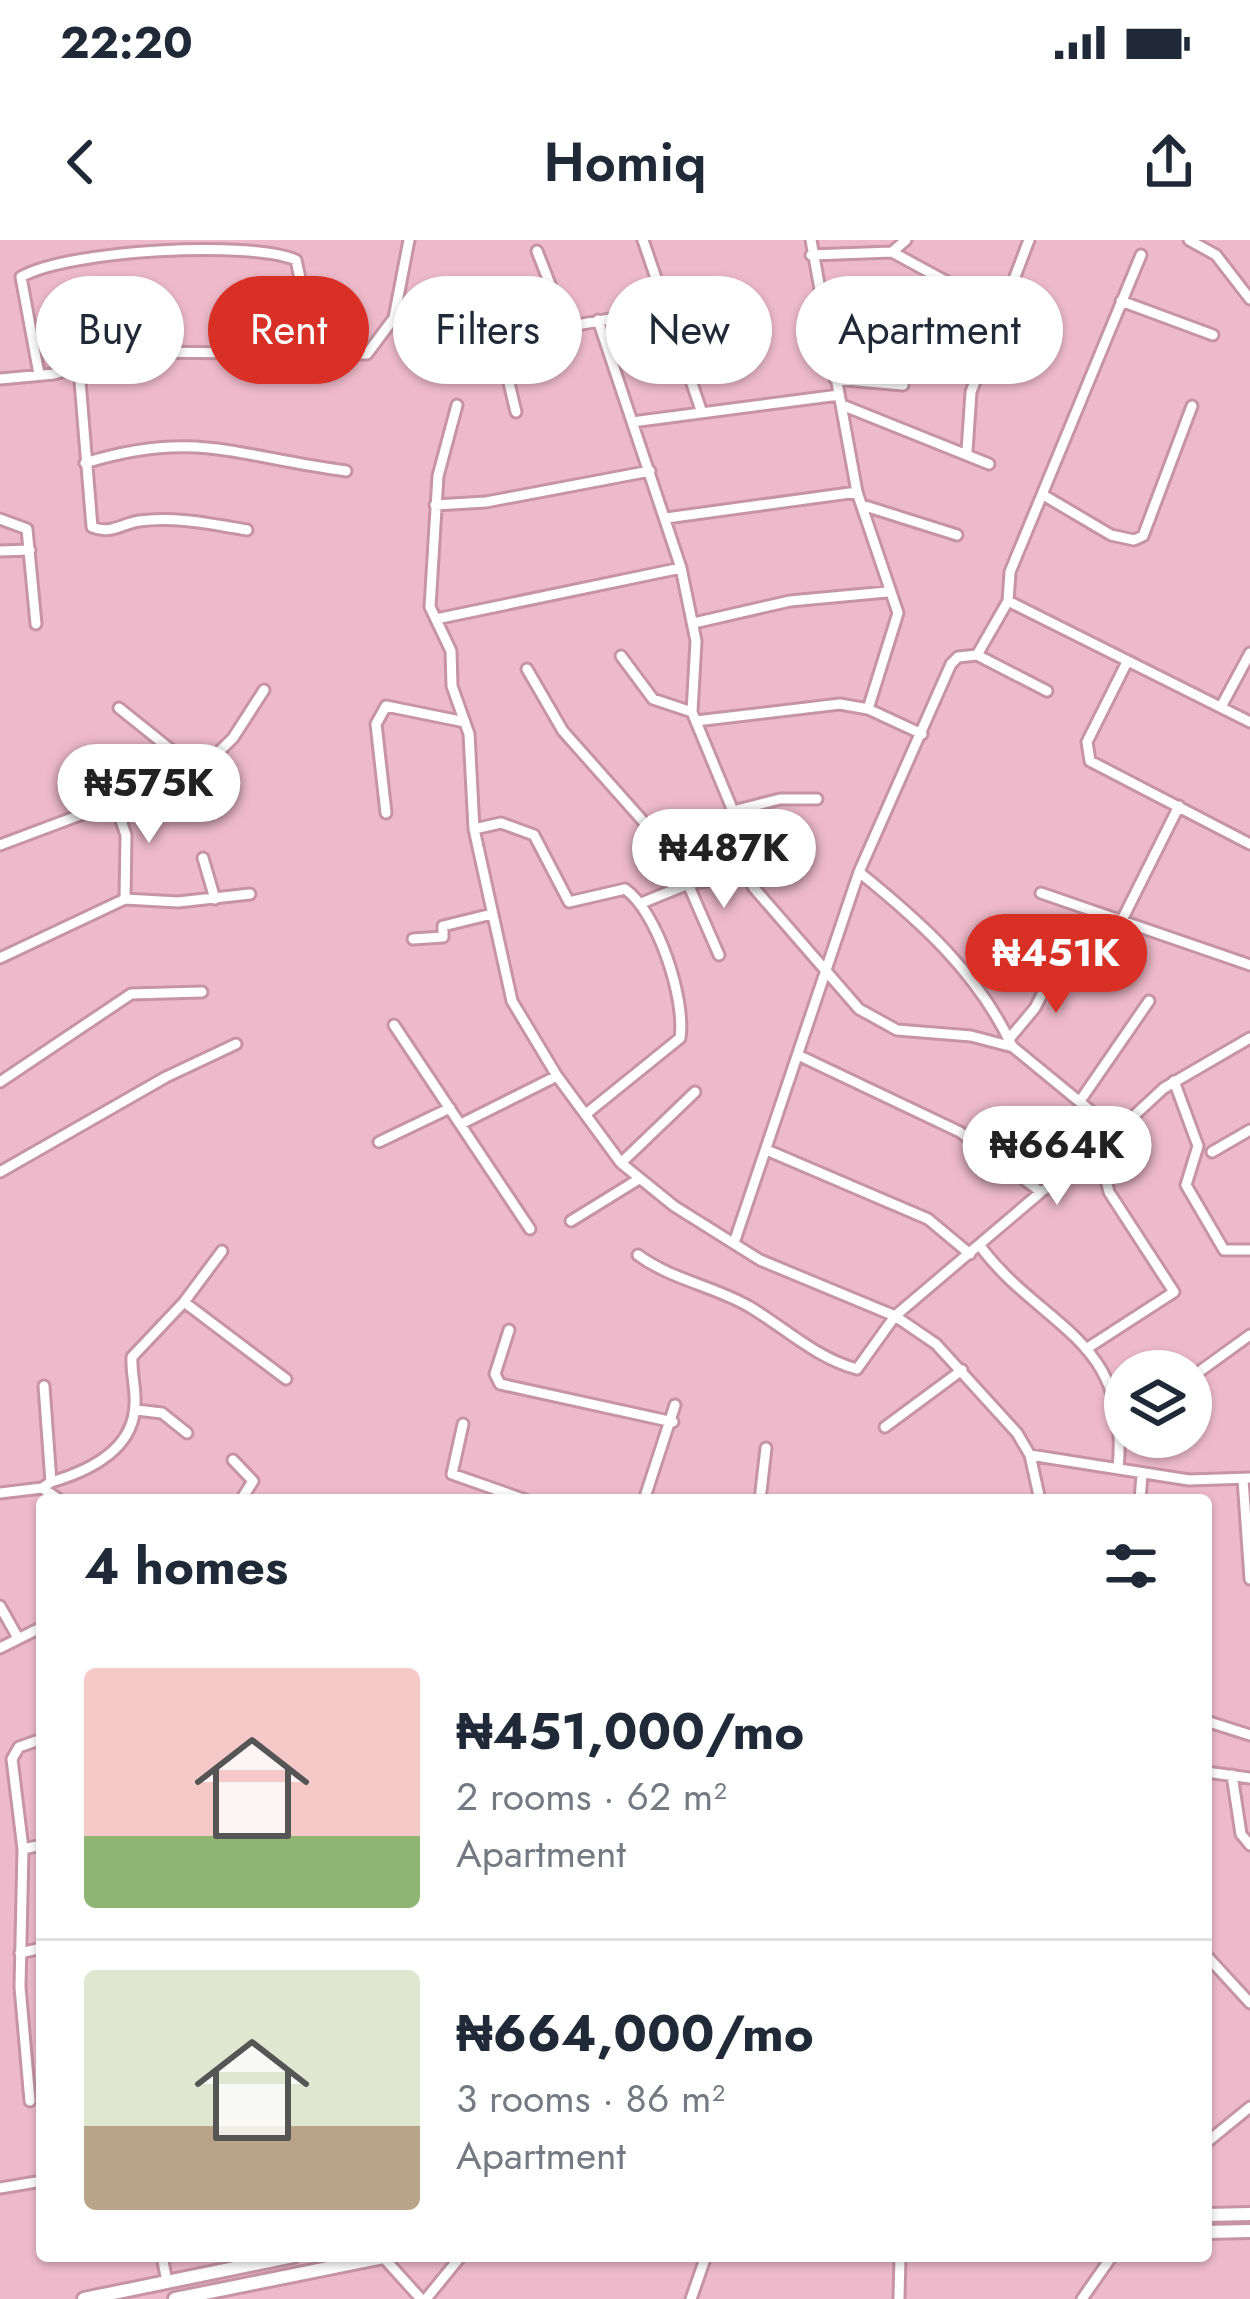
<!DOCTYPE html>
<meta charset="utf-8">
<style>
body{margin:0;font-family:Jost,sans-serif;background:#f2f2f3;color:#1f2937;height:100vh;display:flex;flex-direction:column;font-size:45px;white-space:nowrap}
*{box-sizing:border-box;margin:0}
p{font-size:39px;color:#747a83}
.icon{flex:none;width:66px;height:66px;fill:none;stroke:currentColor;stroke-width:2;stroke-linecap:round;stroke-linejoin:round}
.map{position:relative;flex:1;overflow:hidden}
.panel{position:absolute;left:36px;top:1254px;width:1176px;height:768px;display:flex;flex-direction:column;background:#fff;border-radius:12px;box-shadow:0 3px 9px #0004}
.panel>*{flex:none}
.hud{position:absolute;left:36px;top:36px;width:1179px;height:108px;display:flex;gap:24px}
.tools{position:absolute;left:1104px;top:1110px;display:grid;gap:24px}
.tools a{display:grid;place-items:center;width:108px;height:108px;border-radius:50%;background:#fff;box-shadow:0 3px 9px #0004;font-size:60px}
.price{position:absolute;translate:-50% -102px;padding:0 27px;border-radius:42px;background:#fff;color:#222;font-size:39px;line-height:78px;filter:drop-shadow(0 3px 6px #0008)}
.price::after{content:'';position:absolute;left:50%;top:72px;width:36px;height:27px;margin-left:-18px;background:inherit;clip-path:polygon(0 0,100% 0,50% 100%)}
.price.selected{background:#d93025;color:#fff}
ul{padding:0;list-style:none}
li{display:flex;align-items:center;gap:36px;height:300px;padding:0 48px}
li+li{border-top:3px solid #e0e1e3}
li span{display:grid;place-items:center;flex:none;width:336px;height:240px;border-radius:12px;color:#555}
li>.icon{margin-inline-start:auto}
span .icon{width:144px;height:144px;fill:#fffc;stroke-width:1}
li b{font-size:51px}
h2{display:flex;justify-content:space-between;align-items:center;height:144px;padding:0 48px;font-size:51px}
.tag{padding:0 42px;border-radius:54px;background:#fff;box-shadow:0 3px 9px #0004;font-size:42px;line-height:108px}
.tag.selected{background:#d93025;color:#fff}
.status{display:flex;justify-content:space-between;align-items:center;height:84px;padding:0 60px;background:#fff;direction:ltr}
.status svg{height:33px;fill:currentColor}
header{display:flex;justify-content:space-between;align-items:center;height:156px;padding:0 48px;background:#fff;font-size:54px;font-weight:600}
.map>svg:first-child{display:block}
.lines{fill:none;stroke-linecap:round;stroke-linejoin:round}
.street-casing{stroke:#c694a5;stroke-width:15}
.secondary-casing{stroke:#c694a5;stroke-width:18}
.street{stroke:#fff;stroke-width:9}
.secondary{stroke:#fff;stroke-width:12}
</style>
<div class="status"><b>22:20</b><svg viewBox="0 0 49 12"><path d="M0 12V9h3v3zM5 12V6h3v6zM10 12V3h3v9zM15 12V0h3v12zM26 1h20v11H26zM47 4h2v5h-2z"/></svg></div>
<header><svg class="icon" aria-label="back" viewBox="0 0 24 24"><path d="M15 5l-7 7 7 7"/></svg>Homiq<svg class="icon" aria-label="share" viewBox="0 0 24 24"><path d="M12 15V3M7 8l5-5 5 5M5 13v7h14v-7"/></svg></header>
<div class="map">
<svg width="1250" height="2059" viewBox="0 0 1250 2059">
<rect width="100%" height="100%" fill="#eebacb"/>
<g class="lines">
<defs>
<path id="street" d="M643 0 701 170
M811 0 857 252 898 373 868 469
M1189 0 1216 15 1250 59
M537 11 566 85
M892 12 906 0
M811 15 892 12 999 70
M1141 15 1010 332 1008 361 1250 482
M1121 61 1213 95
M598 80 681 328 696 401 692 472 733 571 746 634 754 648 859 769 897 790 971 796 1013 807 1114 890
M79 129 92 287C110 295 121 284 139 281 174 276 212 284 247 290
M39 134 21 37C67 10 251 0 296 20L303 52 287 114
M0 139 54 134 132 112 367 114 394 78 409 0
M835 139 903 145
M457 165 438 236 430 367 451 411 452 446 469 494 474 589 512 761 557 836 621 923 674 966 760 1020 895 1076 936 1104 1017 1193 1030 1215 1040 1260
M842 165 989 224
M516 172 503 118 513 97 668 68
M632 182 839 155
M967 211 971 152 1029 0
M85 223C196 189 238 217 346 231
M1045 256 1111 295 1134 300 1143 296 1192 166
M435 265 486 262 650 231
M862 265 957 295
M666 278 857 252
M0 279 27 289 36 384
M0 311 30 310
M436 379 681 328
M694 383 790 361 887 352
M977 415 1008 361
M621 416 653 459 692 472
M1127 422 1087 502 1090 521 1250 604
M527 429 563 491 697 642
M1222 465 1250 413
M119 468 225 553
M696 481 840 464 868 469 922 494
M115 563 126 595 125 659
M733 571 780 559H817
M386 573 376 484 386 466 465 482
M474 589 501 583 534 595 569 662 625 649C657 671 686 759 680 798L586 874
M0 605 128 557 183 547 233 498 264 450
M203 618 215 659
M859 632C921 682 978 733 1012 806
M688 644 719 715
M1041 653 1250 725
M644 662 688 644 746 634
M1122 680 1179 566
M413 699 443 697V686L492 674
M0 718 125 659 178 662 250 654
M394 785 530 989
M1009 799 1035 768 1057 725
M798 815 960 892 1041 952
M1174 841 1198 906 1186 945 1224 1010H1250
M0 842 131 754 202 752
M1080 861 1149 761
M461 884 557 836
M379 902 450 868
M769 911 928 979 970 1014
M1212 912 1250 890
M621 923 695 852
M0 932 166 837 236 804
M571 981 639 939
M734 1003 859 632 951 424 958 417 977 415 1047 451
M980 1006C1042 1089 1131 1097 1118 1228
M638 1015C672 1040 714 1046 750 1067 785 1088 816 1118 857 1129L895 1076 1041 952 1098 909 1164 848 1250 798
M184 1062 286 1139
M509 1090 495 1134 500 1144 673 1182
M1086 1109 1174 1052 1109 952 1098 909
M1196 1134 1250 1095
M136 1170 162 1173 187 1193
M463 1184 452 1234 526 1260
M885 1187 962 1130
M1030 1215 1189 1240 1250 1238
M233 1220 253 1241 241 1260
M1243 1239 1250 1339
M51 1242C89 1231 134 1210 135 1164 136 1148 131 1133 132 1117L184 1062 222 1011
M42 1248 51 1242 44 1146
M0 1253 42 1248 60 1260
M644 1260 675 1165
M760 1260 766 1208
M1140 1260 1142 1234
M0 1366 18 1398
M0 1408 42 1387
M1206 1481 1250 1495
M1206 1532 1250 1538
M1232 1535 1241 1594 1250 1605
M23 1609 42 1605
M20 1713 42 1708
M1206 1715 1250 1763
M30 1861 20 1747 23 1609 12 1519 19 1507 42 1499
M1206 1903 1250 1867
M0 1948 42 1941
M162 2016 167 2042
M383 2017 421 2059
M426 2059 461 2016
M691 2059 706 2016
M899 2059 900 2016
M1082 2059 1112 2016"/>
<path id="secondary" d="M1206 1975 1250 1974
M1206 1992 1250 1991
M84 2059 293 2016
M175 2059 388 2016"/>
</defs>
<use href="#street" class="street-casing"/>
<use href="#secondary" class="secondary-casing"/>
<use href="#street" class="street"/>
<use href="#secondary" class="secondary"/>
</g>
</svg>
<div class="tools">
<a><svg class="icon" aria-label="layers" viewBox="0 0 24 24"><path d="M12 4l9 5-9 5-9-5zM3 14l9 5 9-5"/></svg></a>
</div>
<b class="price" style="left:149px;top:606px">₦575K</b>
<b class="price" style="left:724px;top:671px">₦487K</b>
<b class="price selected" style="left:1056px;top:776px">₦451K</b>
<b class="price" style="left:1057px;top:968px">₦664K</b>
<div class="hud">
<a class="tag">Buy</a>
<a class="tag selected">Rent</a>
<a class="tag">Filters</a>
<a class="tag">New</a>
<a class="tag">Apartment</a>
</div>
<section class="panel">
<h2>4 homes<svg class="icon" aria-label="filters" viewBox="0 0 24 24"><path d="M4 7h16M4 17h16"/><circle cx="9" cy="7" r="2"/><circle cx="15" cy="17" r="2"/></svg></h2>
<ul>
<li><span style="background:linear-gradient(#f6c9c9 70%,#8fb573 0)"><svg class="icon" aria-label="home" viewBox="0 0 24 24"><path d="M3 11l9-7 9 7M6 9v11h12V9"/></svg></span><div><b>₦451,000/mo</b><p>2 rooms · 62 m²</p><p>Apartment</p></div></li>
<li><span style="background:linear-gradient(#dfe7d0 65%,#b9a48a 0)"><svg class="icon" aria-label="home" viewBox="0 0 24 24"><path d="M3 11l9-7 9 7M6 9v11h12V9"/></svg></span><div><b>₦664,000/mo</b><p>3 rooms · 86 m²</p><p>Apartment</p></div></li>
</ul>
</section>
</div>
